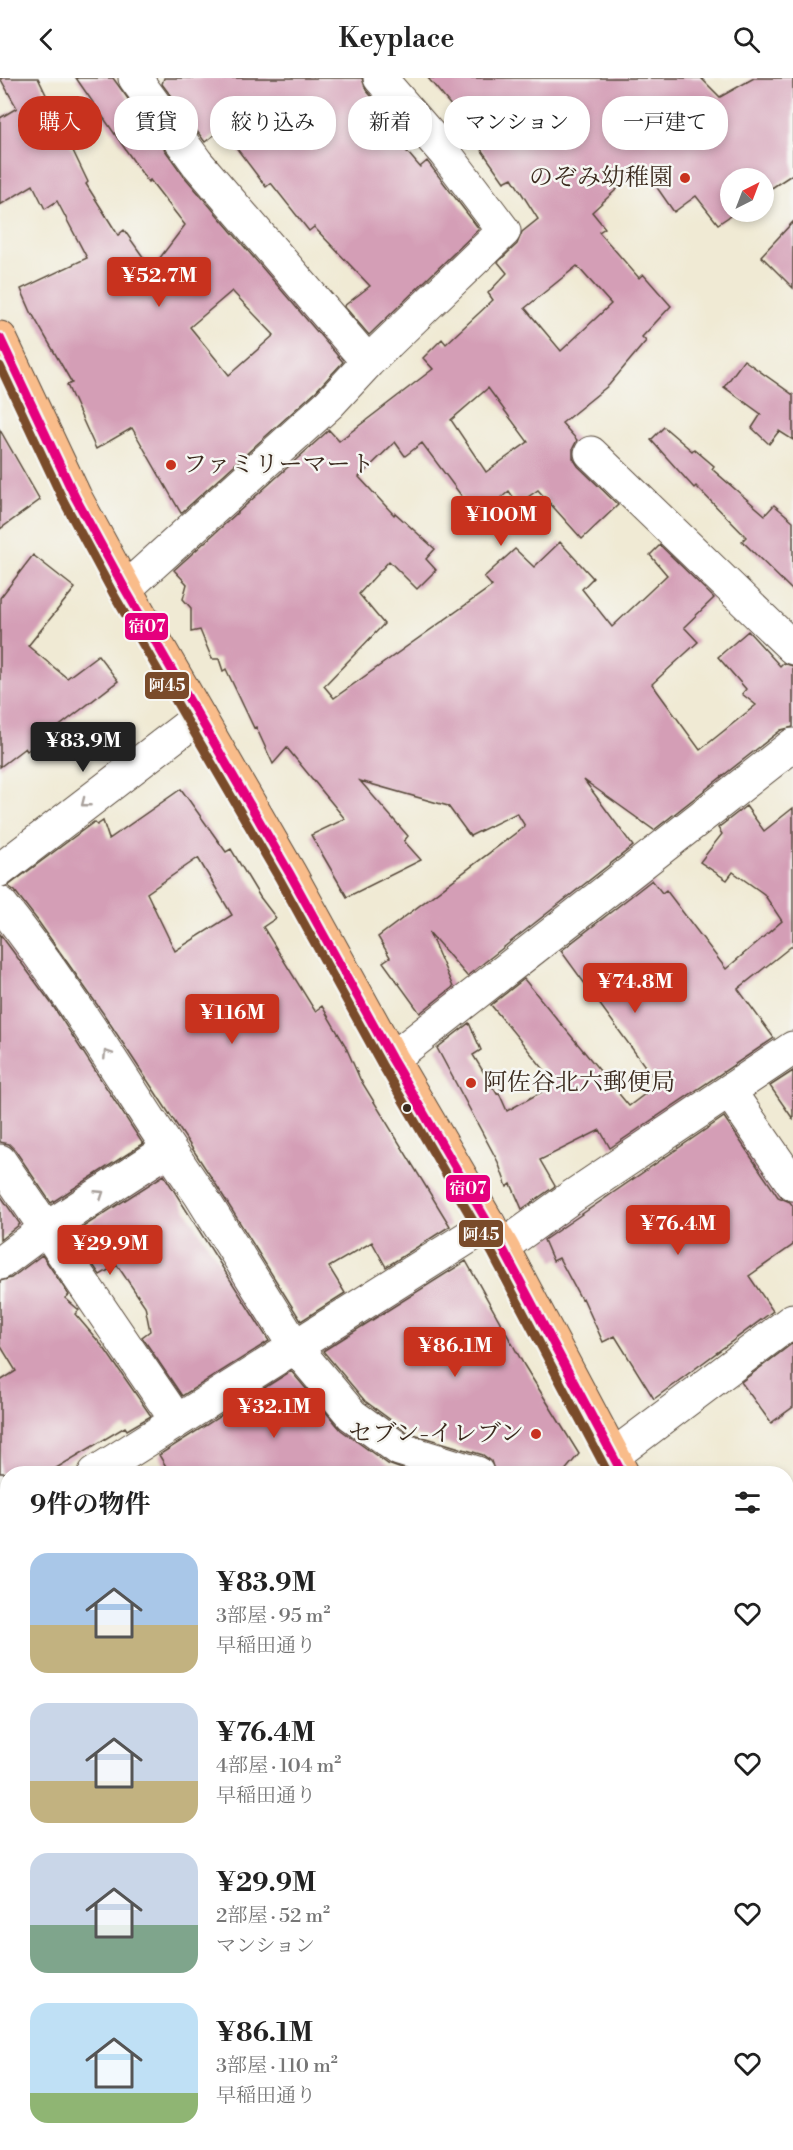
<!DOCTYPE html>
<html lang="ja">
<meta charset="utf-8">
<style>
body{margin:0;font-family:"Libre Bodoni","Noto Serif JP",serif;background:#f2f2f2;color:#222;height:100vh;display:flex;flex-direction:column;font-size:22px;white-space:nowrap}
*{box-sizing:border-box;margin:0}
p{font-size:20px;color:#767676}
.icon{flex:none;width:33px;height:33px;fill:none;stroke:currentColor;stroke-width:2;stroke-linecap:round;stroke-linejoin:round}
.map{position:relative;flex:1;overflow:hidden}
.sheet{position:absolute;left:0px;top:1388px;width:794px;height:686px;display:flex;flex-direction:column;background:#fff;border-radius:24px 24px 0 0;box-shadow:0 3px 9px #0003}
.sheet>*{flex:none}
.top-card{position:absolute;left:18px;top:18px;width:758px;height:54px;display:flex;gap:12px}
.needle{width:39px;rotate:42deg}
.controls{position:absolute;left:720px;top:90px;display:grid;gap:12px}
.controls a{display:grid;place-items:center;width:54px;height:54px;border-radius:50%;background:#fff;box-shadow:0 3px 9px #0003;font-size:30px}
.price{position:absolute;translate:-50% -51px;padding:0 14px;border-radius:6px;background:#c8321e;color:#fff;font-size:20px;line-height:39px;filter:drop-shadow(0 2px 3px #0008)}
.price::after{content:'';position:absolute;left:50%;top:36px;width:18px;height:14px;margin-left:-9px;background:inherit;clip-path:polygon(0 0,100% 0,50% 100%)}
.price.active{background:#222;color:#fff}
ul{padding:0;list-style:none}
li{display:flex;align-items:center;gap:18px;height:150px;padding:0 30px}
li span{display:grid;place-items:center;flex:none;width:168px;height:120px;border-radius:18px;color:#555}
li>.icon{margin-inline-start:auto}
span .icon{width:72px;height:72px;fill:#fffc;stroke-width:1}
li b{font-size:26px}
h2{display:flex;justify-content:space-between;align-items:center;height:72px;padding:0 30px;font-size:26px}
.tag{padding:0 21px;border-radius:24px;background:#fff;box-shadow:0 3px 9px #0003;font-size:21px;line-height:54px}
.tag.active{background:#c8321e;color:#fff}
header{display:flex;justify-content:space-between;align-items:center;height:78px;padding:0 30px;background:#fff;font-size:27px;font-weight:600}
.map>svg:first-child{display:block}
.park{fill:#9cdb90;stroke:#6c8257;stroke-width:1.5}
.building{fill:#d49eb6;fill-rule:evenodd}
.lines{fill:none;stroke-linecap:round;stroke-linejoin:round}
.minor-casing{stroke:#564739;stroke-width:35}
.major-casing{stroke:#564739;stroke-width:35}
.minor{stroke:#fff;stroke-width:33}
.major{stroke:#f9bc8a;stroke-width:33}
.bus-1-casing{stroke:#f6f6f2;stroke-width:14}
.bus-2-casing{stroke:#f6f6f2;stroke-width:14}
.bus-1{stroke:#e5007d;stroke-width:9}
.bus-2{stroke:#7a4b2a;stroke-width:9}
.oneway{stroke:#a79f9a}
.poi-dot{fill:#c8321e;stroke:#f6f6f2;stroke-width:2}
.bus-dot{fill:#3b2a1e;stroke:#f6f6f2;stroke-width:2}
.labels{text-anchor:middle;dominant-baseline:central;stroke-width:5;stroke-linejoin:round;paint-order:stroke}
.poi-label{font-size:24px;fill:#3b2a1e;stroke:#f6f6f2;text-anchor:end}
.line-badge{stroke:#f6f6f2;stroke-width:2}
.badge-label{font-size:16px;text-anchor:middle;font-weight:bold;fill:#fff}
</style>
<header><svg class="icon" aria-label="back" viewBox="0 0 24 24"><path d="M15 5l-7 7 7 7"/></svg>Keyplace<svg class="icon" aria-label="search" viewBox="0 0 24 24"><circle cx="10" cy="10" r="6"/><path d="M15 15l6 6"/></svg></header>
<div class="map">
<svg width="793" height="2072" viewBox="0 0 793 2072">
<rect width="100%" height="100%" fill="#f6f6f2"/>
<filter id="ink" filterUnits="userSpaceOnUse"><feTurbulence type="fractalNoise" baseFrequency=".0167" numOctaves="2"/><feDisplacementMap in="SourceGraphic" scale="12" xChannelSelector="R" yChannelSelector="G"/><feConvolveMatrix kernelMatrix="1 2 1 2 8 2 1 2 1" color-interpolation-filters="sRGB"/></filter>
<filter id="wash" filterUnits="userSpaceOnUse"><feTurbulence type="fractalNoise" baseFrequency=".008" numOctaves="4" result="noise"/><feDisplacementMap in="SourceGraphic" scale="24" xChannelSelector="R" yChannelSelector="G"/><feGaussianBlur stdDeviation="1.35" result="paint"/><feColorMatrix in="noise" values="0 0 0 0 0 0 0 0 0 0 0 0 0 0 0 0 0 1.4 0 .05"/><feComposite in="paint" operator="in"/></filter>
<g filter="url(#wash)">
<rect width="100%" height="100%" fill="#f0ead4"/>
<path class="park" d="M7 2043 8 2066H105L110 2072H3L0 2068V2048Z
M390 2066H513L510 2072H386Z"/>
<g id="blocks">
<path class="building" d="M0 0H38L88 104 86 106 118 157 124 152 146 183 148 181 153 189 185 147 150 102 148 104 76 0H113L183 97 343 284 316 313 181 435 132 350 96 371 67 307 72 305 31 234 21 211 87 180 57 123 45 131 33 107 0 127V40L17 30ZM232 213 274 257 229 297 190 249Z
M164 0H362L366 12 385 34 378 40 420 89 427 83 479 151 369 257 344 228 370 208 314 149 309 153 271 105 266 109 222 51 205 64 162 6Z
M428 0H701L720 19 754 0H793V96L764 115V100H730V134H736L718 146 696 118 674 134 642 88 592 134 605 150 599 154 639 200 643 196 671 228 642 259 646 263 609 307 562 345 577 362 573 370V380L578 388 618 427 582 461 538 412 518 426 509 413 478 440 422 365 405 378 395 364 359 399 394 437 395 435 435 471 426 481 436 492 417 511 389 483 359 516 384 546 324 608 334 620 492 508 484 499 515 471 534 489 560 464 593 500 582 511 612 549 667 497 650 477 660 467 714 520 684 549 698 564 652 606 700 672 756 627 742 616 746 611 718 579 748 553 780 588 783 585 793 588V649L781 652 654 752 584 702 633 768 467 898 429 854 453 909 420 935 383 884 390 879 378 859 525 748 517 735 470 758 448 728 360 703 408 758 404 763 421 782 347 819 311 757 345 741 287 670 273 686 256 649 254 650 226 591 223 593 219 581H212L200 552 191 554V530L183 521 187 506 174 492 329 352 339 363 433 291 423 280 442 261 446 266 493 222 488 215 507 195 498 184 517 166 522 154 538 141 512 100 504 104 478 67 482 65ZM577 188 611 226 561 273 525 230ZM488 310 528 364 486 394 451 342Z
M793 144V210L761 178Z
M744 282 793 317V362L779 353 769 366 752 350 761 336 724 309Z
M664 349 692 373 694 371 714 388 712 391 765 437 774 427 793 443V513L742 463 746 459 696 408 694 410 651 362Z
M0 352 40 422 0 451Z
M33 477 75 510 28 568 67 600 98 577 118 603 27 673 25 670 0 689V520Z
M181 711 226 774 231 771 260 819 276 840 263 849 315 933 322 928 345 967 360 1001 450 1148 386 1189 372 1164 329 1189 345 1215 301 1243 217 1108 103 935 38 843 15 813 8 808 94 744 97 747 103 743 109 761ZM198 780 232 837 175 873 147 815Z
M746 728 764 753 793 730V867L738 911 774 960 610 1070 600 1052 540 1082 555 1108 522 1131 511 1106 507 1109 498 1084 437 970 469 945 481 972 473 977 497 1016 499 1015 507 1033 556 1006 491 927 524 901 629 1028 658 1006 561 873 652 802 662 815 666 812 726 891 782 843 764 816 733 794 727 802 700 784 722 756 718 750Z
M0 856 51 925 143 1066 51 1125 15 1072 9 1066 0 1064Z
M793 993V1041L770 1008Z
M724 1039 778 1119 790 1124 793 1128V1167L749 1198 773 1233 654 1321 615 1258 603 1264 583 1220 581 1221 559 1180 553 1183 544 1162Z
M164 1097 269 1263 182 1318 142 1259 150 1253 145 1228 117 1187 100 1197 72 1156Z
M0 1117 20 1146 0 1162Z
M42 1177 69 1217 65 1220 79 1232 75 1236 104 1270 151 1338 127 1352 125 1349 48 1395H0V1303L16 1293 0 1267V1203L11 1200Z
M466 1183 524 1287 579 1376 563 1395H495L491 1383 483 1377 407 1354 365 1323 323 1273Z
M793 1265V1329L771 1345 741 1304Z
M291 1293 341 1352 388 1386 413 1395H170L159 1377Z"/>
</g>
</g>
<g filter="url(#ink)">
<use href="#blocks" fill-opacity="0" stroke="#564739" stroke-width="1.5"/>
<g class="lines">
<defs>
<path id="minor" d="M135 0 197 85 368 284
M591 375 793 570
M125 511 329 326 368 284 504 153 445 75 380 0
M0 792 199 639
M0 825C62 902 114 988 169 1071L47 1150 0 1185
M392 981 793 667
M729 1013 793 1106
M169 1071 201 1118 295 1269 352 1337 399 1371 477 1395
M0 1083 177 1343
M502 1169 573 1118 793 970
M614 1377 793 1242
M95 1395 489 1146
M0 1455 8 1451
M786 1488 793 1483
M0 1740 8 1735
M0 1906 8 1916
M0 2039 8 2033
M118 2066 123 2072
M340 2066 345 2072
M375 2072 379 2066"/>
<path id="major" d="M0 260 75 419 125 511 290 796 392 981 502 1169 622 1395
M786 1717 793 1730"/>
</defs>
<use href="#minor" class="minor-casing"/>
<use href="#major" class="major-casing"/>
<use href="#minor" class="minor"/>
<use href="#major" class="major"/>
<defs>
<path id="bus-1" d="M0 260 75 419 125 511 290 796 392 981 502 1169 622 1395"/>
<path id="bus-2" d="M0 288 64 424 114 517 280 802 382 987 492 1175 608 1395"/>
</defs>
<use href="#bus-1" class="bus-1-casing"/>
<use href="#bus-2" class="bus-2-casing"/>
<use href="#bus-1" class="bus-1"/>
<use href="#bus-2" class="bus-2"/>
</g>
<defs><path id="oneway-chevron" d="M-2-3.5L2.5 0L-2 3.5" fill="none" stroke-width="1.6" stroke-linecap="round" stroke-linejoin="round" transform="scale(1.5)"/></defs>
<g class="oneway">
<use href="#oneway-chevron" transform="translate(85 725) rotate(142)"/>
<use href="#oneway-chevron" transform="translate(107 976) rotate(-123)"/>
<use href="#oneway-chevron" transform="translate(100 1116) rotate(-33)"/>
</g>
</g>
<g class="poi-dot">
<circle cx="685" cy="100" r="6"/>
<circle cx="171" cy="387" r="6"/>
<circle cx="471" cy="1005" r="6"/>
<circle cx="536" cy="1356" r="6"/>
</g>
<circle class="bus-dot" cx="407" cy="1030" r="5"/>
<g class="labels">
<g class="poi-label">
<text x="673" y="100">のぞみ幼稚園</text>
<text x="183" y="387" text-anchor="start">ファミリーマート</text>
<text x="483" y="1005" text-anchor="start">阿佐谷北六郵便局</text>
<text x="524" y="1356">セブン-イレブン</text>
</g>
</g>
<g class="line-badge">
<rect x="124" y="534" width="45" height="29" rx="6" fill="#e5007d"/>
<rect x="144" y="593" width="46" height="29" rx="6" fill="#7a4b2a"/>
<rect x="445" y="1096" width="46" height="29" rx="6" fill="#e5007d"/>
<rect x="458" y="1141" width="46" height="29" rx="6" fill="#7a4b2a"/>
</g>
<g class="badge-label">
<text x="147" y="554">宿07</text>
<text x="167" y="613">阿45</text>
<text x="468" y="1116">宿07</text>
<text x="481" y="1162">阿45</text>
</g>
</svg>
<div class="controls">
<a><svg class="needle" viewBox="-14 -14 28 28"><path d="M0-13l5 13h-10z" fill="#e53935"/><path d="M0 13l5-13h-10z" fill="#767676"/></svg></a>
</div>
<b class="price" style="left:159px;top:230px">¥52.7M</b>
<b class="price" style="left:501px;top:469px">¥100M</b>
<b class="price active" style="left:83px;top:695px">¥83.9M</b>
<b class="price" style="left:635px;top:936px">¥74.8M</b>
<b class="price" style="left:232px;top:967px">¥116M</b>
<b class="price" style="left:678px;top:1178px">¥76.4M</b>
<b class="price" style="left:110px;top:1198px">¥29.9M</b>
<b class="price" style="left:455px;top:1300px">¥86.1M</b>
<b class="price" style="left:274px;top:1361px">¥32.1M</b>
<div class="top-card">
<a class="tag active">購入</a>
<a class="tag">賃貸</a>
<a class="tag">絞り込み</a>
<a class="tag">新着</a>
<a class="tag">マンション</a>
<a class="tag">一戸建て</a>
</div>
<section class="sheet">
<h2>9件の物件<svg class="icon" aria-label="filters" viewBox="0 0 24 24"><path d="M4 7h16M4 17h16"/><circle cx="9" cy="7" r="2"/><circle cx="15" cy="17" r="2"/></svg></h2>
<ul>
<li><span style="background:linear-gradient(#a9c7e8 60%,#c2b280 0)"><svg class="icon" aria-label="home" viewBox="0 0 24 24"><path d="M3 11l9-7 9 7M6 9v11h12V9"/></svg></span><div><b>¥83.9M</b><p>3部屋 · 95 m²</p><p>早稲田通り</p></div><svg class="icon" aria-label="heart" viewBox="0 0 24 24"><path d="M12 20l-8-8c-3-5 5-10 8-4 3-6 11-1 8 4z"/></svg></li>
<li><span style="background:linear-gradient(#c9d6e8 65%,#c2b280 0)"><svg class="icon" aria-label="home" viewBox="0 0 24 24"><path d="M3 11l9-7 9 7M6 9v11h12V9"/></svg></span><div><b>¥76.4M</b><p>4部屋 · 104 m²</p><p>早稲田通り</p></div><svg class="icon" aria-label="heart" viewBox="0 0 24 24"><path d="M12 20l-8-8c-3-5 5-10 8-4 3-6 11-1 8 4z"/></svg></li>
<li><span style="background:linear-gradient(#c9d6e8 60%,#7fa58c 0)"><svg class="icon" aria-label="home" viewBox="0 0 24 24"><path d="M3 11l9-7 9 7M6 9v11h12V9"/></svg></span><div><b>¥29.9M</b><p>2部屋 · 52 m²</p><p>マンション</p></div><svg class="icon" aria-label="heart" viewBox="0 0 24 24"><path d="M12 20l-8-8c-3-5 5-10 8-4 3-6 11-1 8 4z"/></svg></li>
<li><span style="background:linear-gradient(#bfe0f5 75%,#8fb573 0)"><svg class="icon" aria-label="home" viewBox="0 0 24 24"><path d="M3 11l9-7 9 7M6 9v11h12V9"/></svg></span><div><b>¥86.1M</b><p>3部屋 · 110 m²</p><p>早稲田通り</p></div><svg class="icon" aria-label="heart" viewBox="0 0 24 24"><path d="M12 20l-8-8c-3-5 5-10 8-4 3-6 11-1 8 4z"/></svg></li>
</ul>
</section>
</div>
